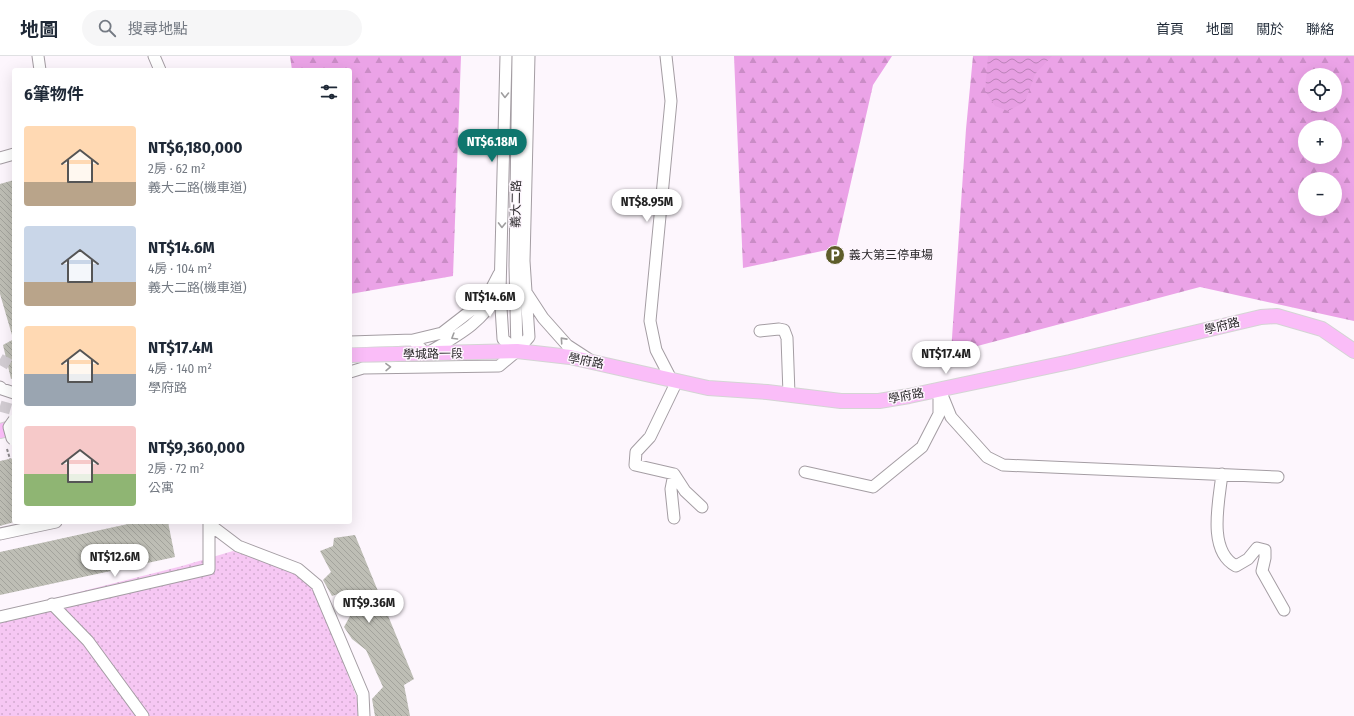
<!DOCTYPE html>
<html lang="zh-TW">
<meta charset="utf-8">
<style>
body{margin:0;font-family:"Fira Sans Condensed","Noto Sans TC",sans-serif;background:#f6f6f7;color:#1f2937;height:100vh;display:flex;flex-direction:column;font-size:15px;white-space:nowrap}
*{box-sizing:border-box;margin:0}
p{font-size:13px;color:#747a83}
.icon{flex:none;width:22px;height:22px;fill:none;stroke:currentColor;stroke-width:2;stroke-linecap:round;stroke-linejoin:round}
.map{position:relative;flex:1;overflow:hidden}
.panel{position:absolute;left:12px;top:12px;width:340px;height:456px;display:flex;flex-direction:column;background:#fff;border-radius:4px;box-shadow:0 4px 16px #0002}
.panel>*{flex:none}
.controls{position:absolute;left:1298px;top:12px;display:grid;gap:8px}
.controls a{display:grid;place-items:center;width:44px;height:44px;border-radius:50%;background:#fff;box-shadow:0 4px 16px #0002;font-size:20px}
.price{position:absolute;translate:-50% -34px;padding:0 9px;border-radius:14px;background:#fff;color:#222;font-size:13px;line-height:26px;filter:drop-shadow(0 1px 2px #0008)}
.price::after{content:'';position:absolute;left:50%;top:24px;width:12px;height:9px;margin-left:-6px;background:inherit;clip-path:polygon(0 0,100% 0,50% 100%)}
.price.on{background:#0f766e;color:#fff}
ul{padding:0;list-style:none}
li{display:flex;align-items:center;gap:12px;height:100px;padding:0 12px}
li span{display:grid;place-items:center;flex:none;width:112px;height:80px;border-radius:4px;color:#555}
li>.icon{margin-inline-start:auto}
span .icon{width:48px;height:48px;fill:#fffc;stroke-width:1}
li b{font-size:17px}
h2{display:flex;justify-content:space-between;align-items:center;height:48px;padding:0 12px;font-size:17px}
header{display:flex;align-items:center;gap:24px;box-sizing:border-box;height:56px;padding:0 20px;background:#fff;border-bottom:1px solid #e0e1e3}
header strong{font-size:19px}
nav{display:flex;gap:22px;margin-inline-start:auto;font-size:14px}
.search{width:280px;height:36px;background:#f6f6f7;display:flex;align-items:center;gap:10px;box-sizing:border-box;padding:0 14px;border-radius:22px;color:#747a83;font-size:15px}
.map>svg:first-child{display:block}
.grass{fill:url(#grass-dots)}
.forest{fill:url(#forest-firs);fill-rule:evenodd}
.water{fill:url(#water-waves)}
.building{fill:url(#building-back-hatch)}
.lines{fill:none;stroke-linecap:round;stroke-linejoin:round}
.minor-tunnel{stroke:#d3cdd3;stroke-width:11;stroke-dasharray:11 5.5;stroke-linecap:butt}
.minor-casing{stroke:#a49da3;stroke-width:13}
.major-casing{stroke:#d4d4d4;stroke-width:16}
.minor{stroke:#fff;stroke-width:11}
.major{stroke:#fabdf8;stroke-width:14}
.minor-bridge-casing{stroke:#a49da3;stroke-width:13;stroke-linecap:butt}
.path-bridge{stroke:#8d898d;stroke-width:2;stroke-dasharray:3 2;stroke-linecap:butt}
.minor-bridge{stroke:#fff;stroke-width:11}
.oneway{stroke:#9f9e9f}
.labels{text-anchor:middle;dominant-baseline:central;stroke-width:3;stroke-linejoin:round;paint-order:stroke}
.street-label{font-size:12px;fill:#2a272a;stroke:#fdf6fd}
.poi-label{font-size:12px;fill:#2a272a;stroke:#fdf6fd;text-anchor:start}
</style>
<header>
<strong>地圖</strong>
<div class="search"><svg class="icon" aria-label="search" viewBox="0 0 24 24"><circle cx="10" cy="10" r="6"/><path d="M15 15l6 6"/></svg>搜尋地點</div>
<nav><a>首頁</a><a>地圖</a><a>關於</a><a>聯絡</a></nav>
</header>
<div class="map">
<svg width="1354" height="660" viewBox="0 0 1354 660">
<defs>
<pattern id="grass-dots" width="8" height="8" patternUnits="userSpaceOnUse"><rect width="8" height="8" fill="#f6c7f3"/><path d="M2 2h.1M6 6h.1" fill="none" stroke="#d3abd0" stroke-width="1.8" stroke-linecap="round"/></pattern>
<pattern id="forest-firs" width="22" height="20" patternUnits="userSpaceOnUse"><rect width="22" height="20" fill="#eba3e7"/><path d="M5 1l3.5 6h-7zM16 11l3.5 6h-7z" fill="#ca8cc6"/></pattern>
<pattern id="water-waves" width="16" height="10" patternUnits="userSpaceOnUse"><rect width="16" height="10" fill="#e79fe3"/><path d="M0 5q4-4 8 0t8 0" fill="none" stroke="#bb82b8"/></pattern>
<pattern id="building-back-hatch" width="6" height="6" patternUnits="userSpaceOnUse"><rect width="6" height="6" fill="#bebeb5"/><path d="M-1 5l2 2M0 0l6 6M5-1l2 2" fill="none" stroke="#a3a39c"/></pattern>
</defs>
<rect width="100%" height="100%" fill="#fdf6fd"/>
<path class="grass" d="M233 495 296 517 314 532 357 642 358 660H0V556L182 510Z"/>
<path class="forest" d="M290 0H461L453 220 350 238V14H292Z
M734 0H892L873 29 836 192 743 212Z
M973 0H1354V265L1200 231 951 297 966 73ZM1305 19H1335V49H1305ZM1305 71H1335V101H1305ZM1305 123H1335V153H1305Z"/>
<path class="water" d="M988 0H1052L1035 18 1025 46 1008 55 995 50 985 35Z"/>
<path class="building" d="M14 124V279H12L0 238V128Z
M14 283V322L11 323 3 289Z
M14 402V466L0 470V405Z
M137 466H168L175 501 0 539V496Z
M355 479 414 623 404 629 410 660H375L372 643 383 631 366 594 352 583 344 571 356 549 345 550 341 537 332 540 323 524 331 516 320 495 333 490 334 482Z"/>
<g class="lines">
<path class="minor-tunnel" d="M0 303 14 311
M0 350 14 354"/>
<defs>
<path id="minor" d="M38 0 40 14
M154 0 160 14
M506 0 500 236 503 283 517 295
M666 0 671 45 650 265 656 294 671 323
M0 102 14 98
M526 236 543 262 567 289 590 304
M760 275 779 273 784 274 787 282 789 338
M413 284 442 277 486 243 499 218
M350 286 413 284 426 298C458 279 481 268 500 235
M517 295 515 210 518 0
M350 316 363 312 499 310 517 295 529 281 524 205 529 0
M0 331 2 333 14 337
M940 334 951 361 987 401 1003 409 1278 421
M805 416 873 431 922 391 939 358V338
M674 418 685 435 702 451
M1222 418C1219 445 1207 495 1236 510L1248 503 1257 492 1265 494V502L1262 515 1284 554
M674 462 671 433 674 418 635 409 636 396 650 381 677 325
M209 466V468L238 490 298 513 317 529 363 638 364 660
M0 478 56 466
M52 548 88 585 143 660
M0 561 209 513V468"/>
<path id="major" d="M350 299 517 295 570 301 708 332 767 336 841 345H879L909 340 1070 306 1261 261 1277 260 1322 273 1354 295
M0 375 14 371"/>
</defs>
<use href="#minor" class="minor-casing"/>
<use href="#major" class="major-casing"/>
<use href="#minor" class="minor"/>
<use href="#major" class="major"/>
<defs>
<path id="minor-bridge" d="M14 364 9 371 12 382 14 384"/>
</defs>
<use href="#minor-bridge" class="minor-bridge-casing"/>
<path class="path-bridge" d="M7 393 10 403"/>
<use href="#minor-bridge" class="minor-bridge"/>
</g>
<defs><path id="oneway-chevron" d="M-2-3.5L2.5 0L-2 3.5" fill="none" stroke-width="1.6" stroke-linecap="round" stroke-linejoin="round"/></defs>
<g class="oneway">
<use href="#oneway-chevron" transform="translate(505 39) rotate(91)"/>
<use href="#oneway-chevron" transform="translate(502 169) rotate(91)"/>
<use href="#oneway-chevron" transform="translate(454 281) rotate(149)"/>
<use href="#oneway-chevron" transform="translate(563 284) rotate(-132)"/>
<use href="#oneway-chevron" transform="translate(388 311) rotate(-1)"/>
</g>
<defs>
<symbol id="parking-disc" viewBox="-11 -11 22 22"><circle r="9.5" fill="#5e5d2a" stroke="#fdf6fd"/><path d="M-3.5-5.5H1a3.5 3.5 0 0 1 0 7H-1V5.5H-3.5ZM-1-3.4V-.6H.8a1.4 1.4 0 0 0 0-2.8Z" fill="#fff"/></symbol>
</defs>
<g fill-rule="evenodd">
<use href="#parking-disc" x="824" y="188" width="22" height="22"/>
</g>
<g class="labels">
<g class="street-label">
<text transform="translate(516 148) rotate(-89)">義大二路</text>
<text transform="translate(1222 270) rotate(-14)">學府路</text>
<text transform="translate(433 298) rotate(-1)">學城路一段</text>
<text transform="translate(586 305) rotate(11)">學府路</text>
<text transform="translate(906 340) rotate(-11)">學府路</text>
</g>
<g class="poi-label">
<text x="849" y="199">義大第三停車場</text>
</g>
</g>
</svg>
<div class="controls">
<a><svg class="icon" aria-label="locate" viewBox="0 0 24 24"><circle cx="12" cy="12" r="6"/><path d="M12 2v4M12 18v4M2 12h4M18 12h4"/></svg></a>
<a>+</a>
<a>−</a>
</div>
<b class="price on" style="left:492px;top:107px">NT$6.18M</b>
<b class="price" style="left:647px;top:167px">NT$8.95M</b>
<b class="price" style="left:490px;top:262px">NT$14.6M</b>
<b class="price" style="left:946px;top:319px">NT$17.4M</b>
<b class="price" style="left:115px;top:522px">NT$12.6M</b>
<b class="price" style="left:369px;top:568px">NT$9.36M</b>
<section class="panel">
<h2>6筆物件<svg class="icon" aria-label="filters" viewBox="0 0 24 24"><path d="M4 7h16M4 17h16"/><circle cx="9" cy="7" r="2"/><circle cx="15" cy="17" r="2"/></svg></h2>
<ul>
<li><span style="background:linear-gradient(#ffd9b3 70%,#b9a48a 0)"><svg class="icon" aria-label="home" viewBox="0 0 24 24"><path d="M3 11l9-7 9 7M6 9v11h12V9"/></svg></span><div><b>NT$6,180,000</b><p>2房 · 62 m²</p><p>義大二路(機車道)</p></div></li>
<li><span style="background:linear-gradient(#c9d6e8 70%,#b9a48a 0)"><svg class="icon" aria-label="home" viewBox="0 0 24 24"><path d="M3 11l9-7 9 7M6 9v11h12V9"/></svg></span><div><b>NT$14.6M</b><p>4房 · 104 m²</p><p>義大二路(機車道)</p></div></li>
<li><span style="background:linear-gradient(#ffd9b3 60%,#9aa5b1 0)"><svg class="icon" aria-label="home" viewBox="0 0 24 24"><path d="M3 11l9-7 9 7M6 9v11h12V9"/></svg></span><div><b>NT$17.4M</b><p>4房 · 140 m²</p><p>學府路</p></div></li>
<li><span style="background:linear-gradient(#f6c9c9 60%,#8fb573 0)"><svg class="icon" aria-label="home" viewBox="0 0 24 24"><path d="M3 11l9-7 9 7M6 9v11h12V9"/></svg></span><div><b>NT$9,360,000</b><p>2房 · 72 m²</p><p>公寓</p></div></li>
</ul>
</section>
</div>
